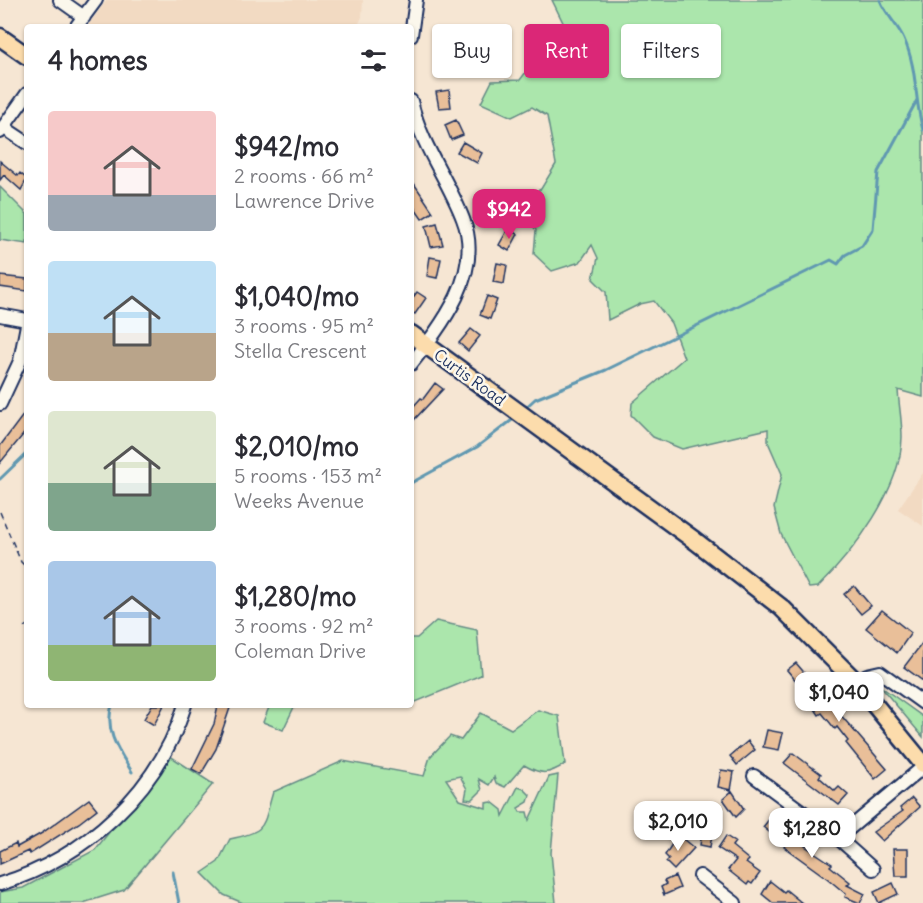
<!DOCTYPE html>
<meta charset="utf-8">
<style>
body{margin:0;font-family:Delius,sans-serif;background:#f7f7f7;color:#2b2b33;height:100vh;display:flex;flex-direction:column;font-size:22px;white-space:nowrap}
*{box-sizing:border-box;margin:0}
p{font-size:20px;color:#7c7c81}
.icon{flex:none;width:33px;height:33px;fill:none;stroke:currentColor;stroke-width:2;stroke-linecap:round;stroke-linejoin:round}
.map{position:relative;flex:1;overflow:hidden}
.drawer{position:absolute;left:24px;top:24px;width:390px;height:684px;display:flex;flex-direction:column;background:#fff;border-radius:6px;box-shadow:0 2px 4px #0004}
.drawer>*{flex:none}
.hud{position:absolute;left:432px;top:24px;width:400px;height:54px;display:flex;gap:12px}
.price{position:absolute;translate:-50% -51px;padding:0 14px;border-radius:12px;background:#fff;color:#222;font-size:20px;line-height:39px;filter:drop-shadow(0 2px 3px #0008)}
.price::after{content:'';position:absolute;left:50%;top:36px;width:18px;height:14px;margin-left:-9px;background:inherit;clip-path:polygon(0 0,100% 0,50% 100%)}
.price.current{background:#db2777;color:#fff}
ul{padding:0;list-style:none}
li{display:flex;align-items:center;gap:18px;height:150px;padding:0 24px}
li span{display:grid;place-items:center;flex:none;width:168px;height:120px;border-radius:6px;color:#555}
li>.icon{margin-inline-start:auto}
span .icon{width:72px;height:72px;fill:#fffc;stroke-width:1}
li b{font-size:26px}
h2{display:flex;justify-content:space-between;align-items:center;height:72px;padding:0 24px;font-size:26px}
.chip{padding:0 21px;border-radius:6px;background:#fff;box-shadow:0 2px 4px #0004;font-size:21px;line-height:54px}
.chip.current{background:#db2777;color:#fff}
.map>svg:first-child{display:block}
.built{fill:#f2dac2}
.green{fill:#abe6ac;stroke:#638a85;stroke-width:1.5}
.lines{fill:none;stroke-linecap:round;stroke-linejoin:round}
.stream{stroke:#6098b1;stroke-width:3}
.building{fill:#e9bf99;stroke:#1b2f5e;stroke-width:1.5}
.minor-casing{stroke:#1b2f5e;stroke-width:16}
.major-casing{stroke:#1b2f5e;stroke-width:21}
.path{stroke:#1b2f5e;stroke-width:1.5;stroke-dasharray:6 4.5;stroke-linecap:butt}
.minor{stroke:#fbf7ec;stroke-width:12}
.major{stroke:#fcdcac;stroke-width:16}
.labels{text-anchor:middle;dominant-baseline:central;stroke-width:5;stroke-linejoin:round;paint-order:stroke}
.street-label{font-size:16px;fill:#1b2f5e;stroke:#fbf7ec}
</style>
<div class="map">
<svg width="923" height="903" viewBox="0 0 923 903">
<rect width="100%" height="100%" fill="#f6e6d3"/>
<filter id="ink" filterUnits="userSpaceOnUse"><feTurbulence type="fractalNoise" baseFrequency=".0167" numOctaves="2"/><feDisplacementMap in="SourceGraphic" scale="12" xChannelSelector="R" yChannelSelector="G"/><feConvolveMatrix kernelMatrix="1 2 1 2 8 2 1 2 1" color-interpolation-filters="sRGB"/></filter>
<g filter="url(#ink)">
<path class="built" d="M107 0H363L362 17 357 27H87Z
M923 473V526L898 509Z"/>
<path class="green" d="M552 0H923V397L898 390C899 406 902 421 902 437 901 490 854 551 818 587L809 588 781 534 774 508 782 474 768 442V429L682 449 653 437 631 415 632 403 684 358 671 323 654 301 640 304 608 320 606 292 593 279 598 258 592 245 580 262 552 271 534 254 536 230 515 203 541 189 556 164 547 116 532 107 512 117 481 103 492 81 520 80 532 64 548 55 560 73 574 65 573 43Z
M0 187 27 214V244L0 240Z
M436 621 477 630 481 675 411 704V638H417Z
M880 686 923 717V737Z
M270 705H295L283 730 263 722Z
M538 710 559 716 565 764C548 775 541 775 524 765L505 787 496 783 494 777 489 785 479 779 482 790 472 800 465 799 467 789 460 776 446 779 460 800 486 808V803L492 802 502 810 503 816 518 787 524 789 530 795 528 802 518 808 520 812H527L529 820 549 777 558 775 551 853 556 903H243L224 895 202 873 218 862 230 839C268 831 262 828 273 792L343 761 424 776 430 757 450 736 461 740 481 713 511 729Z
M170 756 213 784 124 890 83 903H0V892L23 888 95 850Z"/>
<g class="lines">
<path class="stream" d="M880 0C886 15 898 25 904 39 918 70 914 99 923 130
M523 410 535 399 606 370 831 260 838 264 845 255 862 246 873 229 878 172 917 100
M0 479 27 453
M411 483 477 447 516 417
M112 705C104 731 119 751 132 772
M173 872 179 903"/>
</g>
<path class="building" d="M438 38 449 39 446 59 435 58Z
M449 90 451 107 439 108 436 92Z
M456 120 463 135 451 140 445 125Z
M463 142 482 153 477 163 457 152Z
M0 161 18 176 20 173 27 179 21 190 4 175 0 180Z
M411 179 433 212 422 219 411 203Z
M437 223 443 245 431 247 426 226Z
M508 229 518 234 509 251 499 245Z
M430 257 441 259 437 278 427 276Z
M497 263 507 265 504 284 493 282Z
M0 276 27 279V291L0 287Z
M417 292 426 298 415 314 411 312V300Z
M487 296 497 300 490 319 480 315Z
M471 329 480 336 468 351 459 343Z
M435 383 443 389 411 423V409L421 398 423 399Z
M27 410V430L0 463V446Z
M854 586 871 606 861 614 844 594Z
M882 610 911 633 897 653 866 628Z
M923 642V681L904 667Z
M796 663 887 769 875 779 846 743 848 741 837 727 835 729 822 713 819 715 815 709 818 707 787 670Z
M152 705H164L154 725 144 719Z
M218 705H231L216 749 201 774 192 769 214 724Z
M767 730 783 733 779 750 763 747Z
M748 741 755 750 737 765 730 756Z
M793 753 821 774 819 777 835 791 839 787 848 795 839 805 784 763Z
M721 770 734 772 731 790 718 787Z
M732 791 744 809 736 817 723 799Z
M912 798 920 807 882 841 873 832 903 811 900 808Z
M89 799 97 809 79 823 30 854 28 851 0 864V851L16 843 17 847 42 833Z
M771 817 806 844 805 846 832 864 830 866 850 882 847 885 865 894 860 903 845 897 846 894 828 879 784 847 785 845 763 827Z
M704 821 714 822 710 847 700 845Z
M678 835 694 848 674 870 666 862 669 859 665 855Z
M726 836 735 842 732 846 749 860 746 863 760 873 752 884 749 882 747 885 728 870 736 860 718 848Z
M893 849H908V876H895Z
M675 876 680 888 664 895 661 887 666 884 664 881Z
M770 881 784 892 786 890 802 903H773L762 894Z
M893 883 898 894 879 903 874 892Z"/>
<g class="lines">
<defs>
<path id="minor" d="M60 0 84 17
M76 27 96 0
M411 35 416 0
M411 101C422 148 447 177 463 219 484 272 442 325 411 364
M3 127 27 143
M0 132 27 94
M0 315 27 320
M0 404 20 361 27 325
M856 682 867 675 880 672 923 703
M754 776 838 838 873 869
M838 838 923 767
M700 876 735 903
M0 884C85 858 159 791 185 705"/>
<path id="major" d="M0 37 27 56
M411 334 694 540 782 608 856 682 923 764"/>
</defs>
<use href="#minor" class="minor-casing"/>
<use href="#major" class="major-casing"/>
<path class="path" d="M0 512 21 562 27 568
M24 627 27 625"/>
<use href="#minor" class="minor"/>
<use href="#major" class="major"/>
</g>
</g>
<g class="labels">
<g class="street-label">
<text transform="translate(470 377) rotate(36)">Curtis Road</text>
</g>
</g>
</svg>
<b class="price current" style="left:509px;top:240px">$942</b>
<b class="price" style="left:839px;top:723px">$1,040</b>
<b class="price" style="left:678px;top:852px">$2,010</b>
<b class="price" style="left:812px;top:859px">$1,280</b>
<div class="hud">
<a class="chip">Buy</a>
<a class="chip current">Rent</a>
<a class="chip">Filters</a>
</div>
<section class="drawer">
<h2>4 homes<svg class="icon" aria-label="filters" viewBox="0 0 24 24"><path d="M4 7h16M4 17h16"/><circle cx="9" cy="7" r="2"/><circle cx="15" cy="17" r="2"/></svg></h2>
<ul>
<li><span style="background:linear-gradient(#f6c9c9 70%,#9aa5b1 0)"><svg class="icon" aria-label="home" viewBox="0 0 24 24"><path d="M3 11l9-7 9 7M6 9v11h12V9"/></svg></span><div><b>$942/mo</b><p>2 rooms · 66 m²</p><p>Lawrence Drive</p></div></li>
<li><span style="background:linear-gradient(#bfe0f5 60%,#b9a48a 0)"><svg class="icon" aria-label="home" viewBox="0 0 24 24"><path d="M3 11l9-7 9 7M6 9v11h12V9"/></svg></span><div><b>$1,040/mo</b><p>3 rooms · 95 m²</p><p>Stella Crescent</p></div></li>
<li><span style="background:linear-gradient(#dfe7d0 60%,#7fa58c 0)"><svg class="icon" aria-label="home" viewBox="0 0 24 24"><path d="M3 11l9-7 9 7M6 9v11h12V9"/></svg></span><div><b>$2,010/mo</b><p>5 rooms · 153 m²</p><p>Weeks Avenue</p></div></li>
<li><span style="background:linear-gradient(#a9c7e8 70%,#8fb573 0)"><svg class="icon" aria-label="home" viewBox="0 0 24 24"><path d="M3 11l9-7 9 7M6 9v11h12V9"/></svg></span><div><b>$1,280/mo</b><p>3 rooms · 92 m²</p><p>Coleman Drive</p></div></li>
</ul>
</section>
</div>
